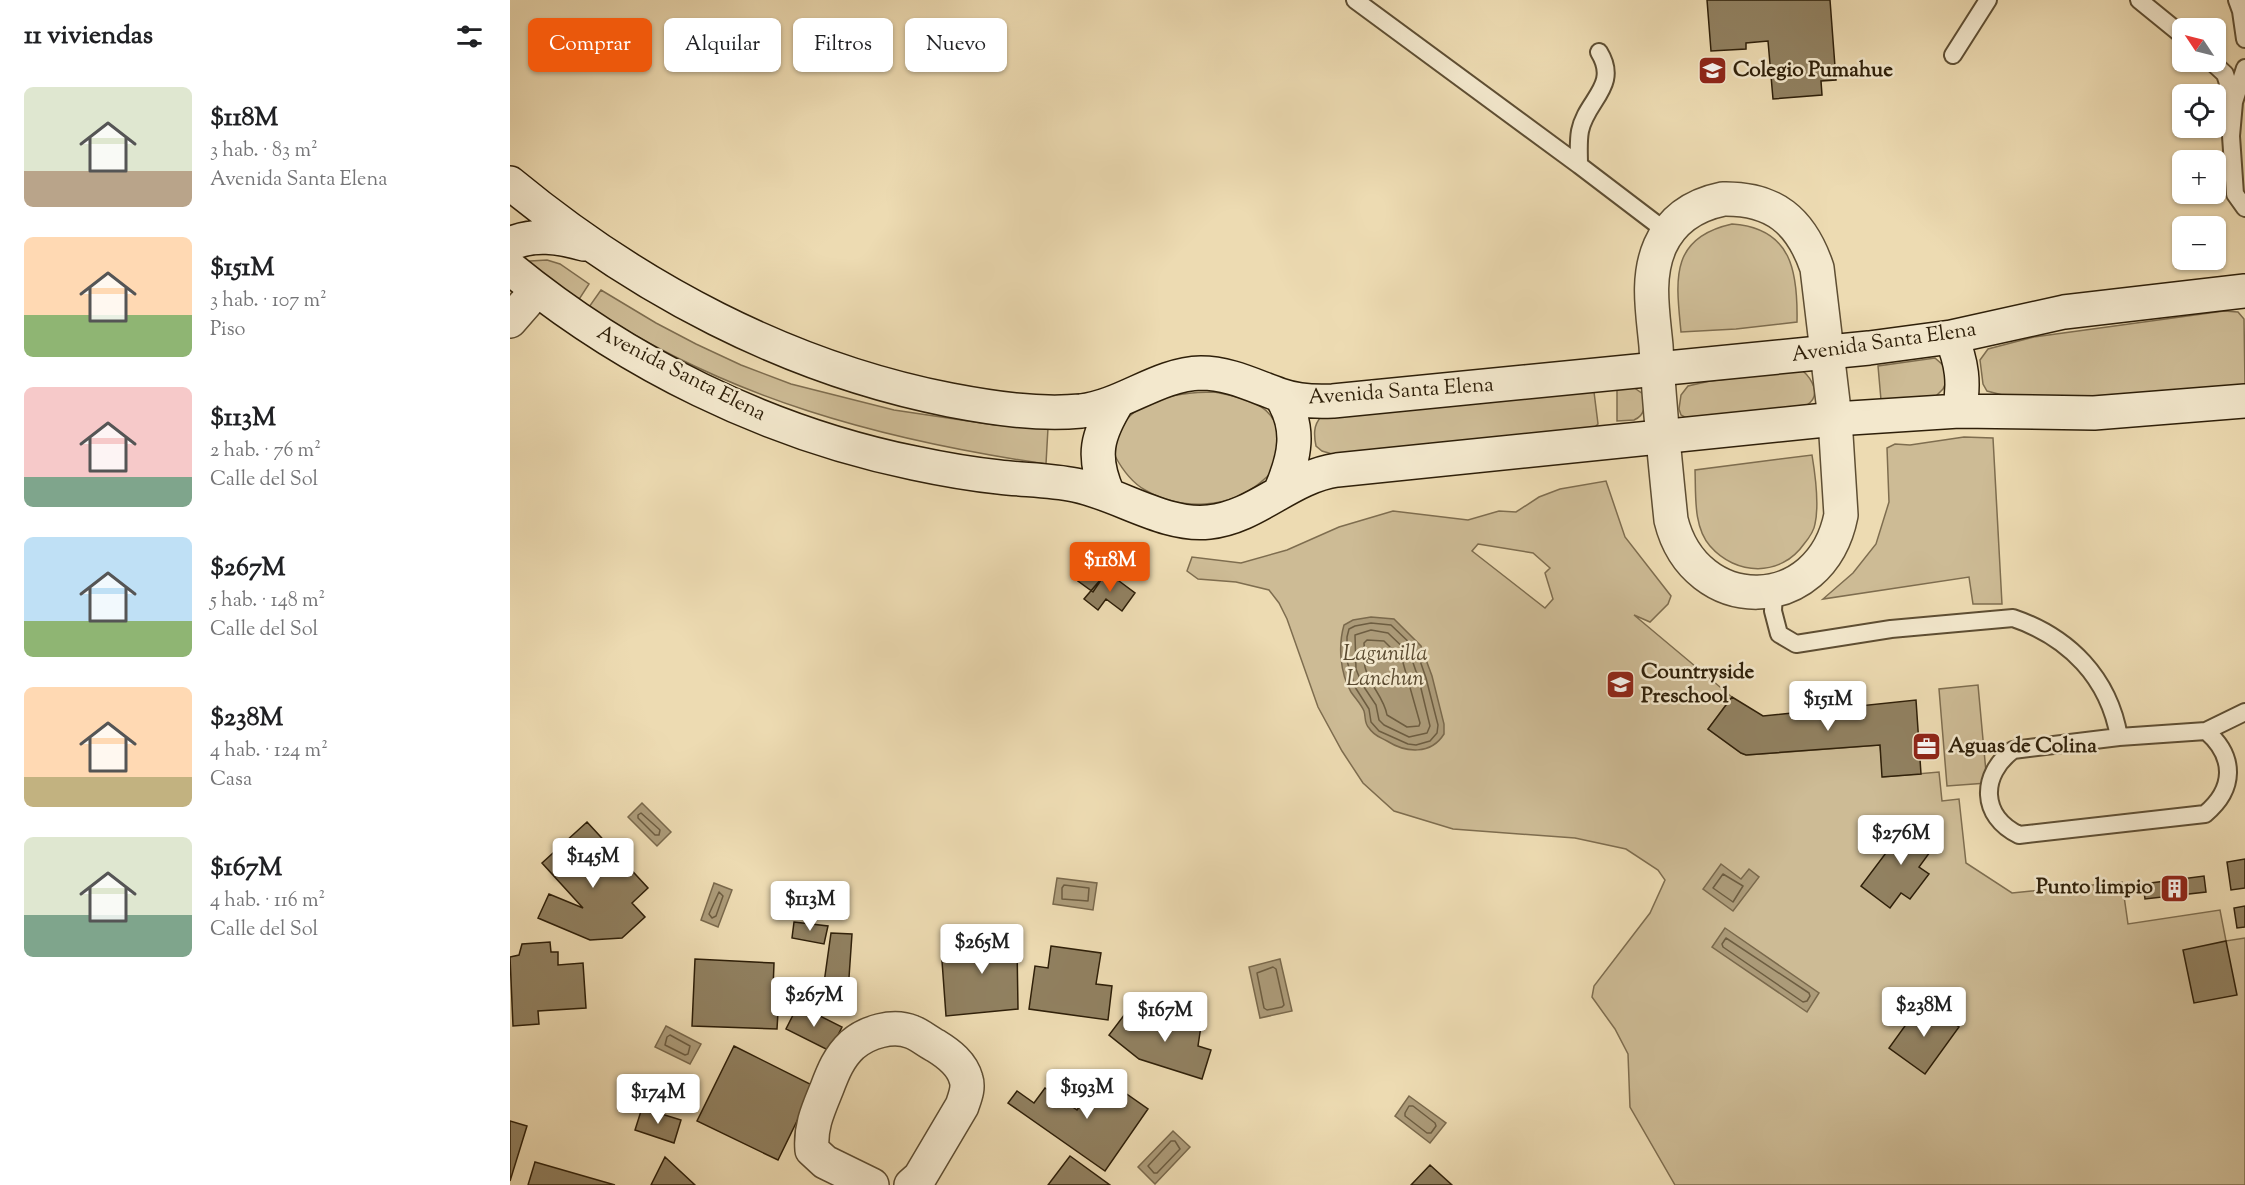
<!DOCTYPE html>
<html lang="es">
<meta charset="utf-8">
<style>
body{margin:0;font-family:"Sorts Mill Goudy",serif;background:#f2f2f2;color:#202124;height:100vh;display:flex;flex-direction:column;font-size:22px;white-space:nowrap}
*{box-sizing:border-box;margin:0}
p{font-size:20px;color:#757577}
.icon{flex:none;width:33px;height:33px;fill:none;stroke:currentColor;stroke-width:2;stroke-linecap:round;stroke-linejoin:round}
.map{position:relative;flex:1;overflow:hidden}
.panel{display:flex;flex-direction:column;background:#fff;width:510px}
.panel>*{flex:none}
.hud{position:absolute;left:18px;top:18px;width:570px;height:54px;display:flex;gap:12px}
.needle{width:39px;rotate:305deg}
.controls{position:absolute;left:1662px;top:18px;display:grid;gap:12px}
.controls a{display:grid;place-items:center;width:54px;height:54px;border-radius:9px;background:#fff;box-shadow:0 2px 4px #0004;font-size:30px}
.price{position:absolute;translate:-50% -51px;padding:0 14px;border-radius:6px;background:#fff;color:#222;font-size:20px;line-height:39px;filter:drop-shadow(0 2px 3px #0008)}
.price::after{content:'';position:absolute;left:50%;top:36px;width:18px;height:14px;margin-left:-9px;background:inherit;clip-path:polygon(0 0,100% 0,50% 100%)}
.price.selected{background:#ea580c;color:#fff}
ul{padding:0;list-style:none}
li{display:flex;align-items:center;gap:18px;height:150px;padding:0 24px}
li span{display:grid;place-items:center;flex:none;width:168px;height:120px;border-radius:9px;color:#555}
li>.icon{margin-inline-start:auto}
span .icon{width:72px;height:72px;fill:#fffc;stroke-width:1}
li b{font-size:26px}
h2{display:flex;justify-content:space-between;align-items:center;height:72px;padding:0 24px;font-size:26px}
.tag{padding:0 21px;border-radius:9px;background:#fff;box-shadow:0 2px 4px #0004;font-size:21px;line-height:54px}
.tag.selected{background:#ea580c;color:#fff}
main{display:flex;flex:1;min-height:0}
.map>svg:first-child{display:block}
.green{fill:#cdbb95;stroke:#7e6d4f;stroke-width:1.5;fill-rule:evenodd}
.water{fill:#ac9b79;stroke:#7a694c;stroke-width:1.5}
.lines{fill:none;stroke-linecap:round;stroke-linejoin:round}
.shore{stroke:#6d5d41;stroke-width:1.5}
.building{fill:#918161;stroke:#2e1f09;stroke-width:1.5}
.lane-casing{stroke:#5e4e33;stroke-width:20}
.street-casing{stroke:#5e4e33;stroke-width:36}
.secondary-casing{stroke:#2e1f09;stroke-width:36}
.lane{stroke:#f3e8cd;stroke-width:16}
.street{stroke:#f3e8cd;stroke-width:33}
.secondary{stroke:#f3e8cd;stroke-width:33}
.labels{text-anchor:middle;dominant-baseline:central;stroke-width:5;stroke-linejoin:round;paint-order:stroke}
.poi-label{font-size:21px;font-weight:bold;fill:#2e1f09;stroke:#f3e8cd;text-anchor:start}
.street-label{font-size:21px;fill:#2e1f09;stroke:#f3e8cd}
.water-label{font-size:22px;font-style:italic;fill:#5a4a30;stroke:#f3e8cd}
</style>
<main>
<section class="panel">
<h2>11 viviendas<svg class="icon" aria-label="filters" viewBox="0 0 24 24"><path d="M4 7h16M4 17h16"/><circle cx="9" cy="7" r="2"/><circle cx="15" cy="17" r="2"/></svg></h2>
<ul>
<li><span style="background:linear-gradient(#dfe7d0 70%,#b9a48a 0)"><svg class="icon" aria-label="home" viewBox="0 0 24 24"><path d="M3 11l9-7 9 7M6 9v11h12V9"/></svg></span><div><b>$118M</b><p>3 hab. · 83 m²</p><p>Avenida Santa Elena</p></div></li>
<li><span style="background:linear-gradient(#ffd9b3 65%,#8fb573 0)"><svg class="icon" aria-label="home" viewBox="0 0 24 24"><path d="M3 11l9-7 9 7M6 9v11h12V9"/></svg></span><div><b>$151M</b><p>3 hab. · 107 m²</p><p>Piso</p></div></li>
<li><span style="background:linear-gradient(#f6c9c9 75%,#7fa58c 0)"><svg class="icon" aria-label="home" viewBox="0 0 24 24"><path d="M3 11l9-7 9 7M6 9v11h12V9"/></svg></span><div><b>$113M</b><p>2 hab. · 76 m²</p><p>Calle del Sol</p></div></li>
<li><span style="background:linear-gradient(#bfe0f5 70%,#8fb573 0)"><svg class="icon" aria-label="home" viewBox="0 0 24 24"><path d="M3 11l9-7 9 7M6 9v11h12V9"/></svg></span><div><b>$267M</b><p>5 hab. · 148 m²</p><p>Calle del Sol</p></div></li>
<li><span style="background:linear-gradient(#ffd9b3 75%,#c2b280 0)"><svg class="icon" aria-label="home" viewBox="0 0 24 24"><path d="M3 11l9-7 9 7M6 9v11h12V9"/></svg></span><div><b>$238M</b><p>4 hab. · 124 m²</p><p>Casa</p></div></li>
<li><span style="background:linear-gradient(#dfe7d0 65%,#7fa58c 0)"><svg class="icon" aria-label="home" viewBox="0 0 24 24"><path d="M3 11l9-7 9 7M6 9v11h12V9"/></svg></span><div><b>$167M</b><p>4 hab. · 116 m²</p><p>Calle del Sol</p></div></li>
</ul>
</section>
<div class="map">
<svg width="1735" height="1185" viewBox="0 0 1735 1185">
<rect width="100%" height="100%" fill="#eddbb2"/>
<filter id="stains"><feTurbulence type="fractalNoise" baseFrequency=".00333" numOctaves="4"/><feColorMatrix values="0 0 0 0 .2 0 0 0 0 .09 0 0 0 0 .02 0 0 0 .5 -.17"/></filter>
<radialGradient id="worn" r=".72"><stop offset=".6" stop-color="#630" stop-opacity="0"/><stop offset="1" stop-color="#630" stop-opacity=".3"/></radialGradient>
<path class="green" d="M1222 224C1282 228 1288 272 1287 322L1226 329 1171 332C1166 280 1159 238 1222 224Z
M37 260 50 264 79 284 68 301 17 263 20 261Z
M91 290 146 323 186 344 231 365 281 384 384 410 485 425 538 428 536 464C373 440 218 399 79 307Z
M1714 311 1728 312 1734 319 1735 385 1681 389 1651 394 1504 398 1477 391 1473 384 1470 360 1478 349 1524 337Z
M1425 358 1434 366 1437 380 1433 389 1424 398 1371 400 1368 366Z
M1292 370C1302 379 1312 395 1297 405L1178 419 1171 415 1169 409 1171 395 1178 386 1200 381Z
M1123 387 1133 394C1135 405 1136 415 1124 420L1107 421V388Z
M705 392C737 399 769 404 769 443 769 449 770 456 769 462 767 469 757 477 751 482 719 509 671 511 635 490 621 482 612 469 605 456 606 447 605 435 610 428 629 397 672 392 705 392Z
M1068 392H1084L1088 424 1084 428 822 454 812 451 806 446C804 436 803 425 811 417Z
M1454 437 1483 438 1492 604H1463L1459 577 1313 599 1343 573 1366 544 1379 502 1377 448 1385 444 1400 445Z
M1302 455C1305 473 1309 506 1305 524 1304 531 1299 538 1294 544 1271 577 1226 576 1200 546 1183 527 1186 494 1185 470Z
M1096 481 1115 537 1161 596 1158 604 1140 622 1124 615 1222 697 1198 729 1231 753 1237 755 1370 745 1373 777 1429 772 1432 801 1449 799 1456 863 1502 893 1612 882 1618 924 1710 910 1716 941 1735 938V1185H1165L1120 1107 1118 1054 1105 1029 1082 997 1084 986 1140 913 1155 880 1148 870 1116 849 1065 838 943 829 884 811 853 783 832 751 808 707 777 619 769 603 759 590 726 582 688 579 677 571 682 557 731 563 777 550 829 527 883 511 958 520 989 511 1006 512 1029 497 1050 489ZM968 544 1023 553 1040 568 1035 573 1043 599 1035 608 962 551Z
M1468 685 1477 783 1437 786 1429 689Z"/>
<path class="water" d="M861 617 884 619 911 646 922 676 934 724V734C921 755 896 753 877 741 870 737 864 736 859 728 854 723 856 718 854 711 851 704 845 698 841 692 830 673 828 646 834 625L843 620Z
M132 803 161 832 147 846 118 817Z
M1211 864 1231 879 1239 869 1249 877 1223 911 1193 889Z
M547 878 587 883 583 910 543 904Z
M204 883 222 890 208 927 191 920Z
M1215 928 1309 993 1297 1012 1202 947Z
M770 959 782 1011 750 1018 739 967Z
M156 1026 191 1044 180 1064 145 1047Z
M899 1096 936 1123 920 1143 885 1116Z
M663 1131 680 1147 645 1184 628 1167Z"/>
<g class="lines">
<path class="shore" d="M861 623 881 625 906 649 916 678 928 725 927 733 920 741 906 745 898 744 869 731 861 722 859 709 845 687 837 661V637L839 629 845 626Z
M861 630 878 633 900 654 909 680 920 726 917 733 899 737 874 725 869 720 866 705 852 684 846 669 845 635Z
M857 640 874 641 892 659 910 723 909 726 897 727 877 715C874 697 859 685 855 667 853 659 855 651 854 643Z
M131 813 150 830 149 835H145L128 818V815Z
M1213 874 1233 886 1223 902 1203 888Z
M554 885 579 888 578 901 552 899V888Z
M209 892 213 896 206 916 202 918 199 914Z
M1216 938 1299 993 1300 996 1297 1001 1293 1002 1213 947 1212 944Z
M763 967 766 969 774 1005 772 1007 757 1010 754 1008 747 973Z
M160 1035 180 1046 178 1054 175 1055 155 1045 157 1037Z
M899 1106H903L925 1123 926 1126 921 1133H917L895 1116V1113Z
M661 1141H665L670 1149 647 1173H644L638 1166Z"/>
</g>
<path class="building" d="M1197 0H1320L1326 80 1311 81 1312 95 1263 99 1258 41 1236 43V49L1201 51Z
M586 557 600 567 583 592 568 581Z
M597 572 625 593 612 611 596 599 588 610 574 599Z
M1222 697 1253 716 1406 700 1411 774 1372 777 1370 745 1236 755 1231 753 1198 729Z
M1400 821 1428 841 1409 867 1419 874 1400 899 1391 893 1380 908 1351 886Z
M77 822 138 888 122 903 135 917 112 938 80 940 28 918 39 894 73 908 32 863Z
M1735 859V888L1721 890 1717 862Z
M1694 876 1696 892 1635 899 1633 884Z
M1735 906V927L1727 928 1724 908Z
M284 922 318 926 314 944 282 938Z
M491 927 492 946 507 945 508 1009 436 1016 432 961 454 959 452 930Z
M321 933 342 934 338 992 313 990Z
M1716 941 1727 995 1684 1003 1673 950Z
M40 942 41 952H48V965L73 963 76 1008 28 1011 29 1024 3 1026 0 957 9 955 12 944Z
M541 946 591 953 586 984 602 986 598 1020 519 1009 525 966 538 968Z
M185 959 264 963 263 990 292 992 277 1013 268 1012 267 1029 182 1026Z
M1413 1001 1449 1027 1415 1074 1379 1048Z
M288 1005 332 1027 320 1051 276 1029Z
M658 1012 691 1026 688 1046 701 1050 692 1079 629 1059 599 1035 615 1014 649 1028Z
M224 1046 304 1086 268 1160 187 1121Z
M591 1076 638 1109 595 1171 498 1103 507 1091 524 1103 535 1088 567 1110Z
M132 1108 171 1120 164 1143 125 1130Z
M0 1121 17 1126 0 1181Z
M560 1156 600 1185H538Z
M155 1157 185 1185H141Z
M25 1162 105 1185H18Z
M920 1165 942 1185H901Z"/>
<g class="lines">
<defs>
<path id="lane" d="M845 0 1069 165
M1629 0 1672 35
M1727 0 1731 11 1735 39
M1089 52C1110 86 1076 100 1070 131 1068 142 1069 153 1069 165L1157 232
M1443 55 1478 0
M1702 62 1715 74 1724 102
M1735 68 1724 102 1721 136 1725 194 1735 208
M1264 591 1263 611 1269 634 1286 644 1381 629 1503 618C1559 637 1599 678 1609 737
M1696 731C1726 757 1725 789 1695 814L1509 835C1470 816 1470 775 1503 750L1609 737Z
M1696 731 1735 712"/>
<path id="street" d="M1213 199C1264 198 1291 221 1307 268L1325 419 1331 515C1311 617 1185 617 1161 520 1155 462 1149 404 1146 346 1143 313 1136 278 1150 246 1162 219 1184 205 1213 199Z
M0 321 27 290
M362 1185 315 1162 302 1150C300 1127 308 1110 317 1088 323 1072 329 1057 342 1045 357 1032 383 1024 402 1032 410 1035 418 1042 426 1046 439 1054 452 1064 456 1079 459 1088 455 1097 452 1106L410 1177 401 1185"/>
<path id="secondary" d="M0 183C127 288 277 368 440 400 482 408 527 415 571 411 613 406 648 374 691 373 719 373 744 386 770 395 787 401 805 402 823 401L1359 348 1441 337 1554 312 1735 291
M0 244C24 233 49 237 74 244
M0 268C116 363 257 433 404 463 432 469 460 474 489 477 514 480 540 480 565 485 609 494 655 527 699 522 747 517 779 477 827 470L1325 419 1449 411 1584 413 1735 401
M1441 337C1452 362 1455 384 1449 411
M770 492C785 458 792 427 770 395
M598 494C581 456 587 435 608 401"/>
</defs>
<use href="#lane" class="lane-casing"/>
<use href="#street" class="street-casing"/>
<use href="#secondary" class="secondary-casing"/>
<use href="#lane" class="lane"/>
<use href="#street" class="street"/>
<use href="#secondary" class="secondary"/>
</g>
<defs>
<symbol id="school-square" viewBox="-11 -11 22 22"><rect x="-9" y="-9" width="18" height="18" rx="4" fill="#8f2418" stroke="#f3e8cd"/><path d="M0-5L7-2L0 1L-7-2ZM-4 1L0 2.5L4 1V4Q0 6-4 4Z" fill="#fff"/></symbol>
<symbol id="office-square" viewBox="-11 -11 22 22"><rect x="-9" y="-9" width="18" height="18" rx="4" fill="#8f2418" stroke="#f3e8cd"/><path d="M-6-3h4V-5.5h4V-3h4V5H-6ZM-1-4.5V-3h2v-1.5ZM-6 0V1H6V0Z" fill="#fff"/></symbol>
<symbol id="building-square" viewBox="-11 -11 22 22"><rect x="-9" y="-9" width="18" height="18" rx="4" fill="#8f2418" stroke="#f3e8cd"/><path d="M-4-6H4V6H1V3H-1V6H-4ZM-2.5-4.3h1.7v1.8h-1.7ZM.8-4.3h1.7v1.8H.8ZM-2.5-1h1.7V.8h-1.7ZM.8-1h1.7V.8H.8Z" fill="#fff"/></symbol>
</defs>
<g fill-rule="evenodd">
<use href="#school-square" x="1186" y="54" width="33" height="33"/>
<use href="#school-square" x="1094" y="668" width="33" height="33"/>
<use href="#office-square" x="1400" y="730" width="33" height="33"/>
<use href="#building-square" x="1648" y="872" width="33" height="33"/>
</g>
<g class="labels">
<g class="poi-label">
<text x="1223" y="71">Colegio Pumahue</text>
<text x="1131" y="673">Countryside<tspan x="1131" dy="24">Preschool</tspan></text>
<text x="1438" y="747">Aguas de Colina</text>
<text x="1643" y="888" text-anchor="end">Punto limpio</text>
</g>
<g class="street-label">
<text transform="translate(1374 343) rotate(-8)">Avenida Santa Elena</text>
<text transform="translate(171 374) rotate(27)">Avenida Santa Elena</text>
<text transform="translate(891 392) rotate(-4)">Avenida Santa Elena</text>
</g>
<g class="water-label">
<text x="875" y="655">Lagunilla<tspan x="875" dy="25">Lanchun</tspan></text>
</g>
</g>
<rect width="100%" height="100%" filter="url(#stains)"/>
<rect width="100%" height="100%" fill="url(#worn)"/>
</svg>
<div class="controls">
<a><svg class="needle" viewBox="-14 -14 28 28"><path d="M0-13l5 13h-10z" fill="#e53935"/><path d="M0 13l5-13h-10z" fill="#757577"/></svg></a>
<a><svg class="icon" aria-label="locate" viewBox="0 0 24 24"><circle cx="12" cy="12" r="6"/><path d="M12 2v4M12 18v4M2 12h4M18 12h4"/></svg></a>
<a>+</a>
<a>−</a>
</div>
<b class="price selected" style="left:600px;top:593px">$118M</b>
<b class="price" style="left:1318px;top:732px">$151M</b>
<b class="price" style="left:1391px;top:866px">$276M</b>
<b class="price" style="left:83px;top:889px">$145M</b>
<b class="price" style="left:300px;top:932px">$113M</b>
<b class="price" style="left:472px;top:975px">$265M</b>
<b class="price" style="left:304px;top:1028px">$267M</b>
<b class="price" style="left:1414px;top:1038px">$238M</b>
<b class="price" style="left:655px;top:1043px">$167M</b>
<b class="price" style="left:577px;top:1120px">$193M</b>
<b class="price" style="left:148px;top:1125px">$174M</b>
<div class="hud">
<a class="tag selected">Comprar</a>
<a class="tag">Alquilar</a>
<a class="tag">Filtros</a>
<a class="tag">Nuevo</a>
</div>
</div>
</main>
